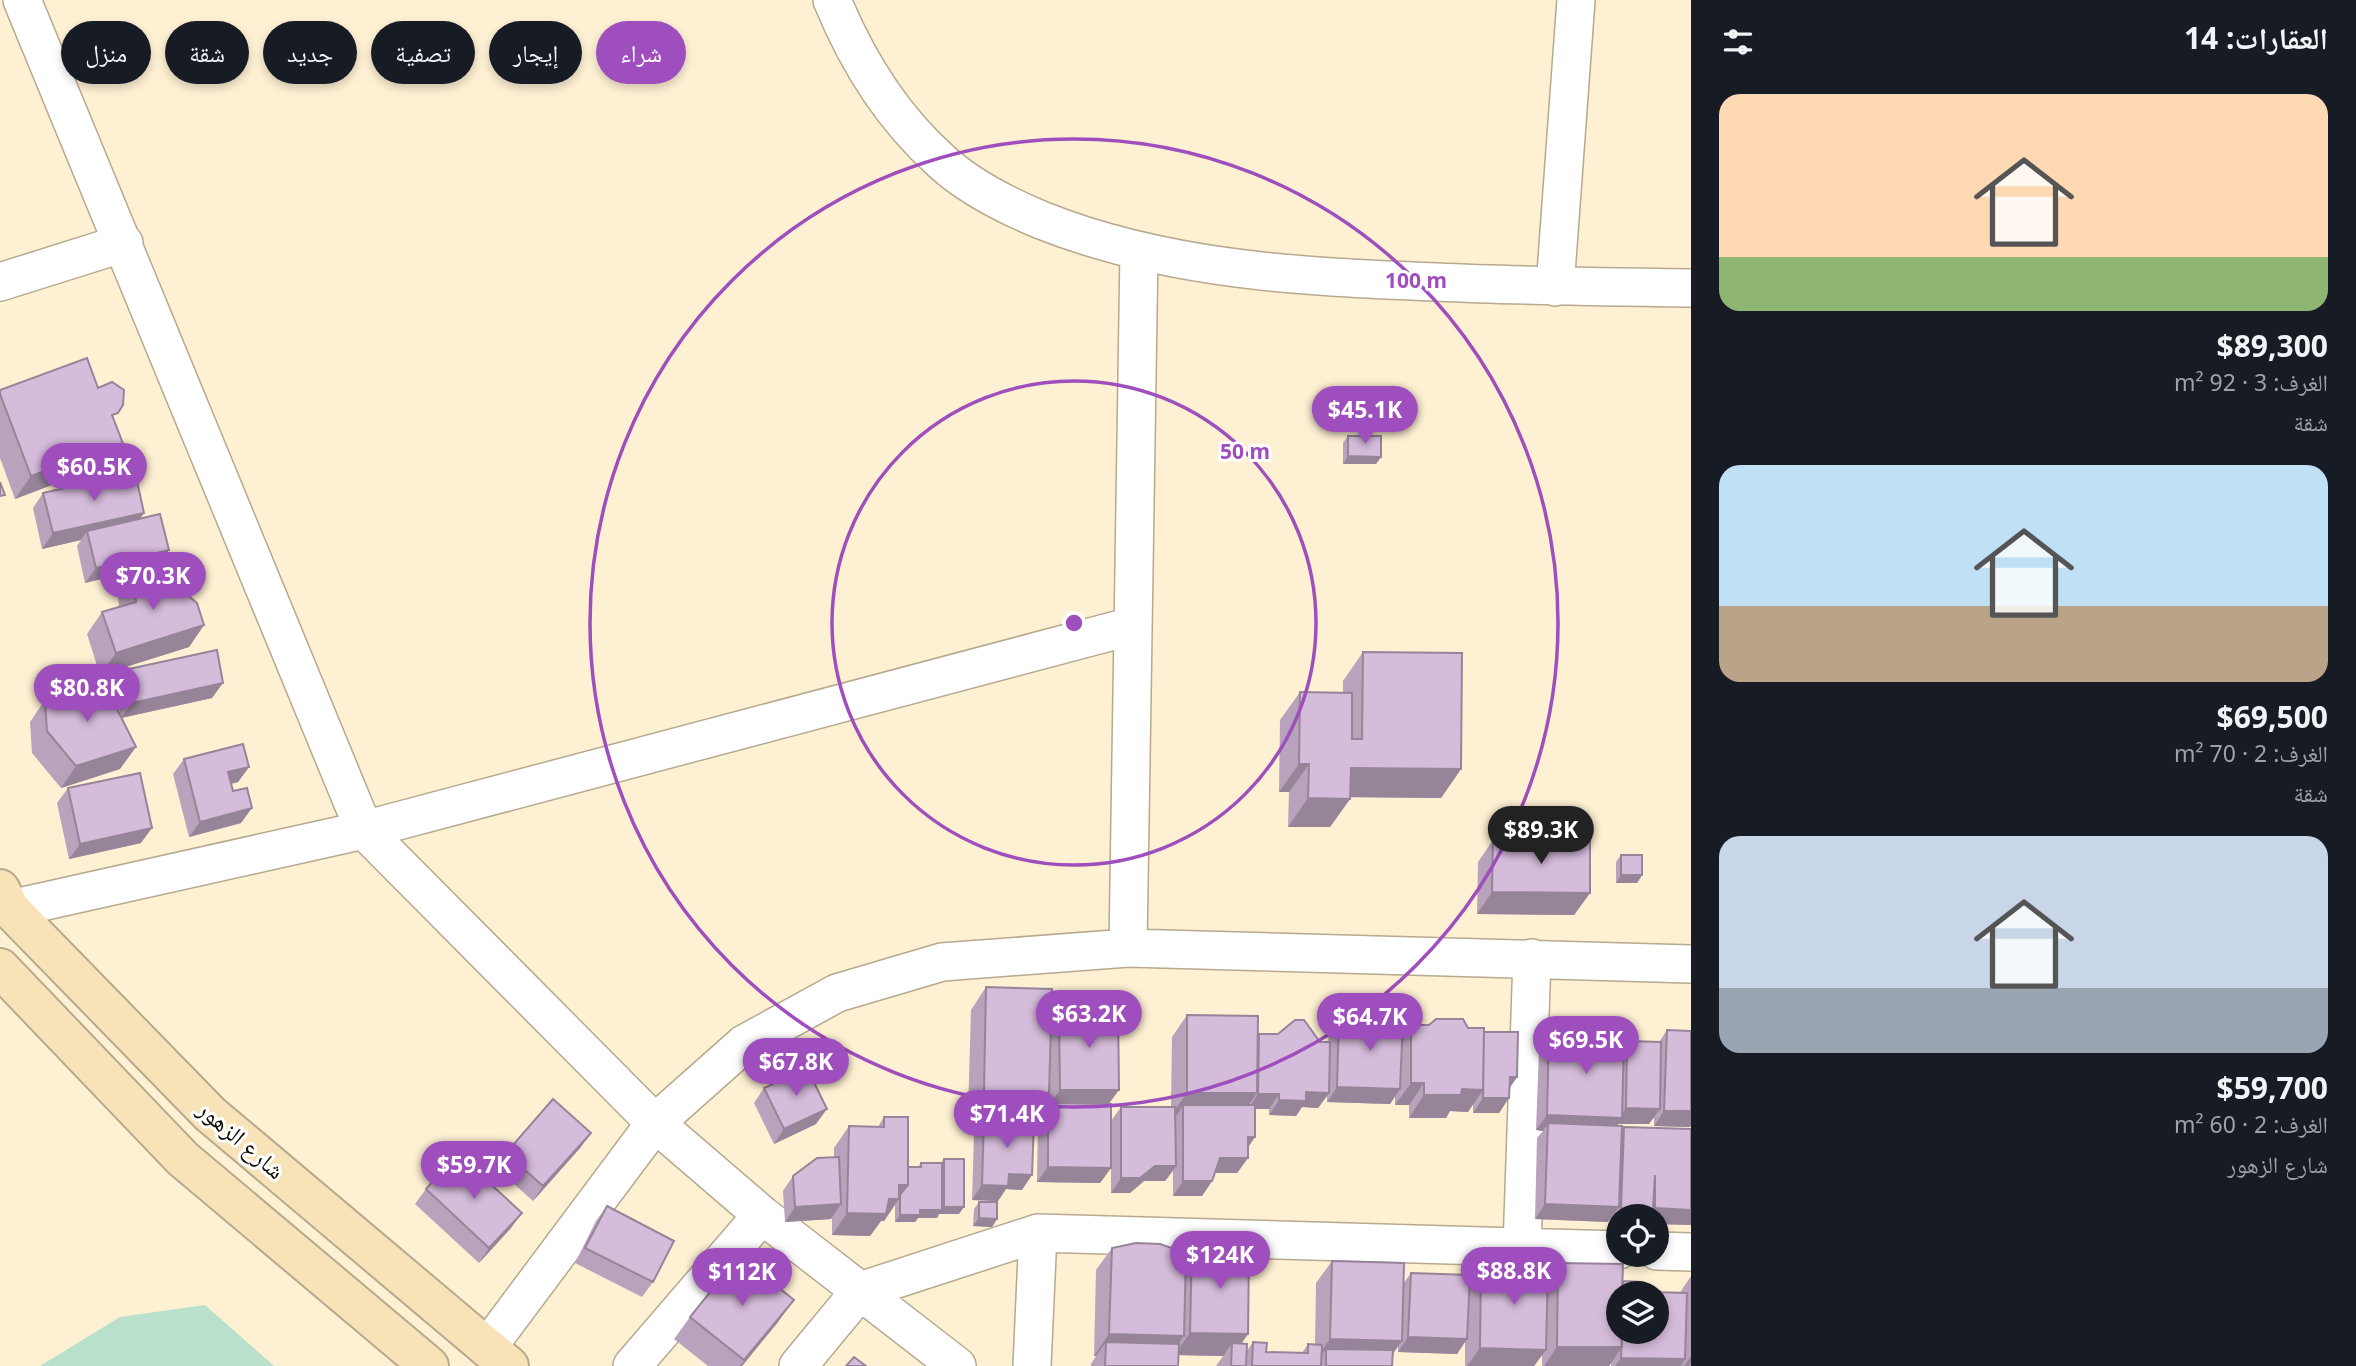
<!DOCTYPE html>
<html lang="ar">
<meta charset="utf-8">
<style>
body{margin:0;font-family:"Noto Sans","Noto Naskh Arabic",sans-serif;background:#20242c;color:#f1f3f6;direction:rtl;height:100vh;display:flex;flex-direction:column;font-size:26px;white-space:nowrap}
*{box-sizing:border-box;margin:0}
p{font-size:23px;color:#9ea1a6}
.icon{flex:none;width:38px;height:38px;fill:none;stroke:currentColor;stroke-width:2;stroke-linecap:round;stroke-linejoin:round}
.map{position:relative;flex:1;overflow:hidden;direction:ltr}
.panel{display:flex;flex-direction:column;background:#171b24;width:665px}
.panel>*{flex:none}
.hud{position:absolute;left:21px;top:21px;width:665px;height:63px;direction:rtl;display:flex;gap:14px}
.fabs{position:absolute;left:1606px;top:1204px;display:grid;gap:14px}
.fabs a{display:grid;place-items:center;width:63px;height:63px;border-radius:50%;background:#171b24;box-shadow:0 4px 10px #0003;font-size:35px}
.price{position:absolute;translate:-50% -60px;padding:0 16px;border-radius:24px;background:#9f4ebd;color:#fff;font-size:23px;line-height:46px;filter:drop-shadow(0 2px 4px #0008)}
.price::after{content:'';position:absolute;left:50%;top:42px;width:21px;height:16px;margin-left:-10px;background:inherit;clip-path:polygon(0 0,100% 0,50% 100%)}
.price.selected{background:#222;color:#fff}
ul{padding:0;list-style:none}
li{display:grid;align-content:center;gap:14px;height:371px;padding:0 28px}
li span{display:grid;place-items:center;height:217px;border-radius:21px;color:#555}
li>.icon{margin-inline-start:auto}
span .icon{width:126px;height:126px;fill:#fffc;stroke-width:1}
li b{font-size:30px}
h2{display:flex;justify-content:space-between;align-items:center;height:84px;padding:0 28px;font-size:30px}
.tag{padding:0 24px;border-radius:32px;background:#171b24;box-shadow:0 4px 10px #0003;font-size:24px;line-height:63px}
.tag.selected{background:#9f4ebd;color:#fff}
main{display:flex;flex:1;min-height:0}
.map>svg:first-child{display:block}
.green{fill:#b9e0cb}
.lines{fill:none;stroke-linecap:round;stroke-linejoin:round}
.street-casing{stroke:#b6a98e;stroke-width:40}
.secondary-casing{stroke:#b6a98e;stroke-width:42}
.street{stroke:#fff;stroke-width:37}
.secondary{stroke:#f8e2b7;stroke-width:38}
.wall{fill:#b8a2bc}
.shaded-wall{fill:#968499}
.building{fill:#d6bcdb;stroke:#968499;stroke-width:2}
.ring{fill:none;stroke:#9f4ebd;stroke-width:3.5}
.labels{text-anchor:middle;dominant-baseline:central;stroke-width:6;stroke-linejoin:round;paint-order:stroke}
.street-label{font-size:24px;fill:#100b03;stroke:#fff}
.centre{fill:#9f4ebd;stroke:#fff;stroke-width:3.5}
.ring-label{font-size:21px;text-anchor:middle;font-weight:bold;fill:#9f4ebd;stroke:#fff;stroke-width:6;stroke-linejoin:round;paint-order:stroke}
</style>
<main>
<section class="panel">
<h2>العقارات: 14<svg class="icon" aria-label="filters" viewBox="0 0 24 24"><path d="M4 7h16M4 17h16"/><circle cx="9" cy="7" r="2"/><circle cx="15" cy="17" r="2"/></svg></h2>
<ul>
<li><span style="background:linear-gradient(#ffd9b3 75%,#8fb573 0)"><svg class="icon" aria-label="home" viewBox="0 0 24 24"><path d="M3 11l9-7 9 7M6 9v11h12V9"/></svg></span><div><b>$89,300</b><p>الغرف: 3 · 92 m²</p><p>شقة</p></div></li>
<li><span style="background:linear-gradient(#bfe0f5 65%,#b9a48a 0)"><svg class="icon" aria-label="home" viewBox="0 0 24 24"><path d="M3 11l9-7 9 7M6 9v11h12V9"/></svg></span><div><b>$69,500</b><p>الغرف: 2 · 70 m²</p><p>شقة</p></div></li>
<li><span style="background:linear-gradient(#c9d6e8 70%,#9aa5b1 0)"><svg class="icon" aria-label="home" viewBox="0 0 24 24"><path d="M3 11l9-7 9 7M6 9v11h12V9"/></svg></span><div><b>$59,700</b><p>الغرف: 2 · 60 m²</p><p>شارع الزهور</p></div></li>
</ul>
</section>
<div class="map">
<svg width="1691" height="1366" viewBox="0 0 1691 1366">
<rect width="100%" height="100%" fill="#fef0d3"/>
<path class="green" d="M205 1305 274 1366H40L120 1317Z"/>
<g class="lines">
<defs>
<path id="street" d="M22 0 364 830 655 1123 762 1215 957 1366
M832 0C857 61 892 117 941 161 969 187 1005 205 1041 220 1166 270 1303 277 1437 282 1521 286 1606 287 1691 288
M0 282 124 243
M1555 287 1576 0
M10 909 364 830 1132 626
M1128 948 1139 251
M1522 1248 1532 958
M1657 1251 1691 1252
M487 1348 655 1123 744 1044 837 993 942 962 1128 948 1691 964
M632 1366 762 1215
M798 1366 860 1291 1038 1233 1619 1250
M1032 1366 1038 1233"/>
<path id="secondary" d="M0 889 10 909 210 1114 509 1366
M0 968 183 1159 429 1366"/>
</defs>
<use href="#street" class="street-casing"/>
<use href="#secondary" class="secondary-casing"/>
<use href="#street" class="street"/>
<use href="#secondary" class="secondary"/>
</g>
<path class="wall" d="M0 390 113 419 111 477 107 478 144 513 140 518 169 550 159 565 85 583 77 546 81 540 42 549 33 508 43 493 81 484 78 475 15 499 0 458Z
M1348 436 1381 457 1376 464H1343V443Z
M133 575 177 586 204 625 189 647 100 675 87 634 102 612 119 607 118 597Z
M1363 652 1461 769 1441 798 1350 797V799L1330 827H1288L1289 792H1279L1280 720 1300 692 1343 693V681Z
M124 670 212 698 121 718 120 769 61 788 32 753 30 722 45 700 121 717 114 685Z
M184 759 249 767 238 782 231 784 241 823 189 837 173 774Z
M68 788 141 843 69 859 57 803Z
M1493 840 1590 893 1574 915 1477 914 1478 862Z
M1621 855 1642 875 1637 883H1616V862Z
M986 987 1051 1022 1059 1011 1109 1104 1111 1121 1121 1107H1171L1172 1037 1187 1015 1258 1036 1259 1034 1320 1042H1328L1329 1035 1339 1020 1378 1021 1402 1038 1411 1025 1468 1028 1484 1032 1517 1077 1509 1088V1098L1499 1113H1473V1104L1468 1112 1450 1111 1446 1118H1409V1105H1395V1096L1390 1104 1327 1102V1096L1318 1108 1302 1107 1296 1116 1269 1115V1109H1255L1248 1148V1158L1237 1173H1215L1212 1181 1202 1196H1173V1171L1165 1181H1144L1130 1193H1111V1168L1100 1183 1037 1182 1038 1118 1049 1103V1093L1034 1115 968 1113 971 1010Z
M1667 1030 1691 1031V1126L1690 1127 1654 1126V1117L1649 1124H1618L1616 1126 1622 1131 1624 1127 1691 1129V1225L1657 1224V1216H1619L1610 1223V1219L1608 1222 1535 1219 1537 1138 1543 1131 1536 1130 1539 1050 1549 1035 1624 1046 1627 1041 1659 1042Z
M764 1088 816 1124 774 1144 754 1103Z
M884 1117 908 1167H918L921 1163H941L944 1159 959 1214H939L937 1218H918L915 1222H895V1205L884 1221H881L870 1236 832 1235V1217L831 1219 785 1222 783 1191 793 1176 834 1158V1148L849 1126 878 1127Z
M984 1119 1022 1190 1006 1189 998 1201 972 1200 974 1134Z
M591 1133 580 1148 533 1201 496 1168 506 1153Z
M426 1189 511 1228 479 1263 415 1204Z
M979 1202 997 1219 992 1227 973 1226 974 1209Z
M607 1206 653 1282 642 1297 575 1263 596 1221Z
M1192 1247 1248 1334 1241 1344 1246 1352 1253 1342 1266 1352 1302 1353 1308 1344 1315 1345 1316 1283 1332 1261 1403 1284 1411 1273 1469 1282 1481 1265 1547 1278 1558 1263 1641 1287 1652 1292 1680 1293 1681 1291 1691 1276V1366H1611V1363L1609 1366H1542V1355L1534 1366H1465V1342L1457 1354 1398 1352V1346L1393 1354 1392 1366H1216L1223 1356 1178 1355V1366H1091V1364L1096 1356H1094L1096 1270 1112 1248 1186 1255Z
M690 1317 778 1322 742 1366H708L674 1339Z"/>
<path class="shaded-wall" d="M93 453 78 475 15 499 31 476Z
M127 454 111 477 82 487 98 465Z
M1348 456 1381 457 1376 464H1343Z
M144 513 134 528 87 531 81 540 42 549 53 533Z
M169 550 159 565 85 583 96 568Z
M204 625 189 647 100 675 116 653Z
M223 683 212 698 121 718 132 703Z
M136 747 120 769 61 788 76 766Z
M1299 764H1309L1289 792H1279Z
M249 767 238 782 217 787 228 772Z
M1351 768 1461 769 1441 798 1331 797Z
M1308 798 1350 799 1330 827H1288Z
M252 808 241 823 189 837 200 822Z
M152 828 141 843 69 859 80 844Z
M1621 875H1642L1637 883H1616Z
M1492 892 1590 893 1574 915 1477 914Z
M1510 1077H1517L1507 1092Z
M1411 1083H1424L1409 1105H1395Z
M1337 1087 1400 1089 1390 1104 1327 1102Z
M1462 1089 1483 1090 1468 1112 1450 1111 1446 1118H1409L1424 1095Z
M1060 1090H1119L1108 1105H1049Z
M984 1091 1049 1093 1034 1115 968 1113Z
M1306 1092 1329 1093 1318 1108 1302 1107 1296 1116 1269 1115 1279 1100Z
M1187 1093H1257L1241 1115 1183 1105 1177 1115H1171Z
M1258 1094H1279L1269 1109H1248Z
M1483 1098H1509L1499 1113H1473Z
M1626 1108 1660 1109 1649 1124H1618L1611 1133 1548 1123 1543 1131 1536 1130 1547 1115 1619 1118Z
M827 1109 816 1124 774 1144 784 1129Z
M1664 1111H1691V1126L1690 1127 1654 1126Z
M591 1133 580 1148 533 1201 543 1186Z
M1248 1137H1255L1245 1152Z
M1220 1158H1248L1237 1173H1209Z
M1155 1166H1176L1165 1181H1144L1130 1193H1111L1121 1178Z
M1048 1167 1111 1168 1100 1183 1037 1182Z
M1009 1174 1032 1175 1022 1190 1006 1189 998 1201 972 1200 982 1185Z
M1183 1181H1212L1202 1196H1173Z
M899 1185H908L884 1221H881L870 1236 832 1235 847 1213Z
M841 1204 831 1219 785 1222 795 1207Z
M1545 1204 1619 1207 1608 1222 1535 1219Z
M944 1207H964L959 1214H939L937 1218H918L915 1222H895L900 1215 920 1210H941Z
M1621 1208 1653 1209 1648 1216H1619V1224L1610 1223Z
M1655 1208 1691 1210V1225L1657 1224V1216H1649Z
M522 1213 511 1228 479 1263 489 1248Z
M979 1218 997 1219 992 1227 973 1226Z
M794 1300 778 1322 742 1366H740Z
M1190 1333 1248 1334 1232 1356V1343L1223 1356 1174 1355Z
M1109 1334 1184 1336 1168 1358 1106 1342 1096 1356H1094Z
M1408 1337 1467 1339 1457 1354 1398 1352Z
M1330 1339 1402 1341 1386 1363 1326 1349 1317 1361H1314Z
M1557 1347H1622L1609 1366H1544Z
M1480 1348 1546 1350 1534 1366H1467Z
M1691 1356V1363L1689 1366H1684Z
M1621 1358 1685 1359 1681 1366H1615Z"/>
<path class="building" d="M87 358 98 388 112 382 124 390 123 405 118 413 112 415 127 454 98 465 93 453 31 476 0 394V390Z
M1348 436H1381V457L1348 456Z
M135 472 144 513 53 533 43 493Z
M0 482 5 495 0 496Z
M160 514 169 550 96 568 87 531Z
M174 568 177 586 197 603 204 625 116 653 102 612 136 602 133 575Z
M217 650 223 683 132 703 124 670Z
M1363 652 1462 653 1461 769 1351 768 1350 799 1308 798 1309 764H1299L1300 692 1352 693V739H1362Z
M103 681 136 747 76 766 47 731 45 700Z
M243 744 249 767 228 772 233 791 247 788 252 808 200 822 184 759Z
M140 773 152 828 80 844 68 788Z
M1493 840H1590V893L1492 892Z
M1621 855H1642V875H1621Z
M986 987 1052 989 1049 1093 984 1091Z
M1118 1010 1119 1090H1060L1059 1011Z
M1187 1015 1258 1016 1257 1093H1187Z
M1359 1015H1374L1378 1021H1387L1391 1018 1403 1019 1400 1089 1337 1087 1339 1020H1353Z
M1436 1019H1463L1468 1028H1484L1483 1090 1462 1089 1461 1095H1424V1083H1411V1025H1429Z
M1295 1020H1304L1320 1042H1330L1329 1093 1306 1092V1101L1279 1100V1094H1258L1259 1034H1278Z
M1667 1030 1691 1031V1111H1664Z
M1484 1032H1518L1517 1077H1510L1509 1098H1483Z
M1549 1035 1624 1037 1622 1118 1547 1115Z
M1627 1041 1661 1042 1660 1109 1626 1108Z
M807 1068 827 1109 784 1129 764 1088Z
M553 1099 591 1133 543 1186 506 1153Z
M1048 1103 1111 1104V1168L1048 1167Z
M1183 1105H1255V1137H1248V1158H1220L1212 1181H1183Z
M1121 1107H1175L1176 1166H1155L1140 1178H1121Z
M884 1117H908V1185H899V1199H889L886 1214 847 1213 849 1126 884 1127Z
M984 1119 1034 1120 1032 1175 1009 1174 1008 1186 982 1185Z
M1548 1123 1622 1126 1619 1207 1545 1204Z
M1624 1127 1691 1129V1210L1655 1208V1175L1653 1209 1621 1208Z
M458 1154 522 1213 489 1248 426 1189Z
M839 1157 841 1204 795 1207 793 1176 817 1158Z
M944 1159H964V1207H944Z
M921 1163H942V1210H920V1215H900V1195L908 1185V1167H921Z
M979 1202H997V1219L979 1218Z
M607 1206 674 1241 653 1282 585 1248Z
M1136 1243 1160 1244 1186 1253 1184 1336 1109 1334 1112 1248Z
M1192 1247 1249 1249 1248 1334 1190 1333Z
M739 1256 794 1300 744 1360 690 1317Z
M1332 1261 1404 1263 1402 1341 1330 1339Z
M1558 1263 1623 1264 1622 1293H1619V1332H1622V1347H1557Z
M1481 1265 1548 1266 1546 1350 1480 1348Z
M1411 1273 1470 1275 1467 1339 1408 1337Z
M1623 1281 1641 1282V1287H1651L1652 1292 1687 1293 1685 1359 1621 1358 1622 1332H1657V1293H1623Z
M1106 1342 1179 1344 1178 1366H1105Z
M1253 1342 1267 1343 1266 1352 1308 1353V1344L1322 1345 1321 1366H1252Z
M1232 1343 1247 1344 1246 1366H1231Z
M1326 1349 1393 1350 1392 1366H1326Z
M854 1357 866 1366H846Z"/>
<g class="ring">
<circle cx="1074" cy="623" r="242"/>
<circle cx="1074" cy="623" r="484"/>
</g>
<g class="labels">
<g class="street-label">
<text transform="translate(242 1139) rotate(41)">شارع الزهور</text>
</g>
</g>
<circle cx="1074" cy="623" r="10" class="centre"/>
<g class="ring-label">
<text x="1416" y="288">100 m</text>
<text x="1245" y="459">50 m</text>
</g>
</svg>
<div class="fabs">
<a><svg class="icon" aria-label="locate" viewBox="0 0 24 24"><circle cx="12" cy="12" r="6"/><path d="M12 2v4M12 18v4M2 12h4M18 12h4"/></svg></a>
<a><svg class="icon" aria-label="layers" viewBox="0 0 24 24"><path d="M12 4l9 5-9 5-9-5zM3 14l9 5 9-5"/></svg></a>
</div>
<b class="price" style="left:1365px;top:446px">$45.1K</b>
<b class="price" style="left:94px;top:503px">$60.5K</b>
<b class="price" style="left:153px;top:612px">$70.3K</b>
<b class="price" style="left:87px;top:724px">$80.8K</b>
<b class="price selected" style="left:1541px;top:866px">$89.3K</b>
<b class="price" style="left:1089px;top:1050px">$63.2K</b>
<b class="price" style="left:1370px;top:1053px">$64.7K</b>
<b class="price" style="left:1586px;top:1076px">$69.5K</b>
<b class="price" style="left:796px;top:1098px">$67.8K</b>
<b class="price" style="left:1007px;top:1150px">$71.4K</b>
<b class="price" style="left:474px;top:1201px">$59.7K</b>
<b class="price" style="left:1220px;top:1291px">$124K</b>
<b class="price" style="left:1514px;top:1307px">$88.8K</b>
<b class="price" style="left:742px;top:1308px">$112K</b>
<div class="hud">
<a class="tag selected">شراء</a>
<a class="tag">إيجار</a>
<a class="tag">تصفية</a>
<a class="tag">جديد</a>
<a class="tag">شقة</a>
<a class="tag">منزل</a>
</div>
</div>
</main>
